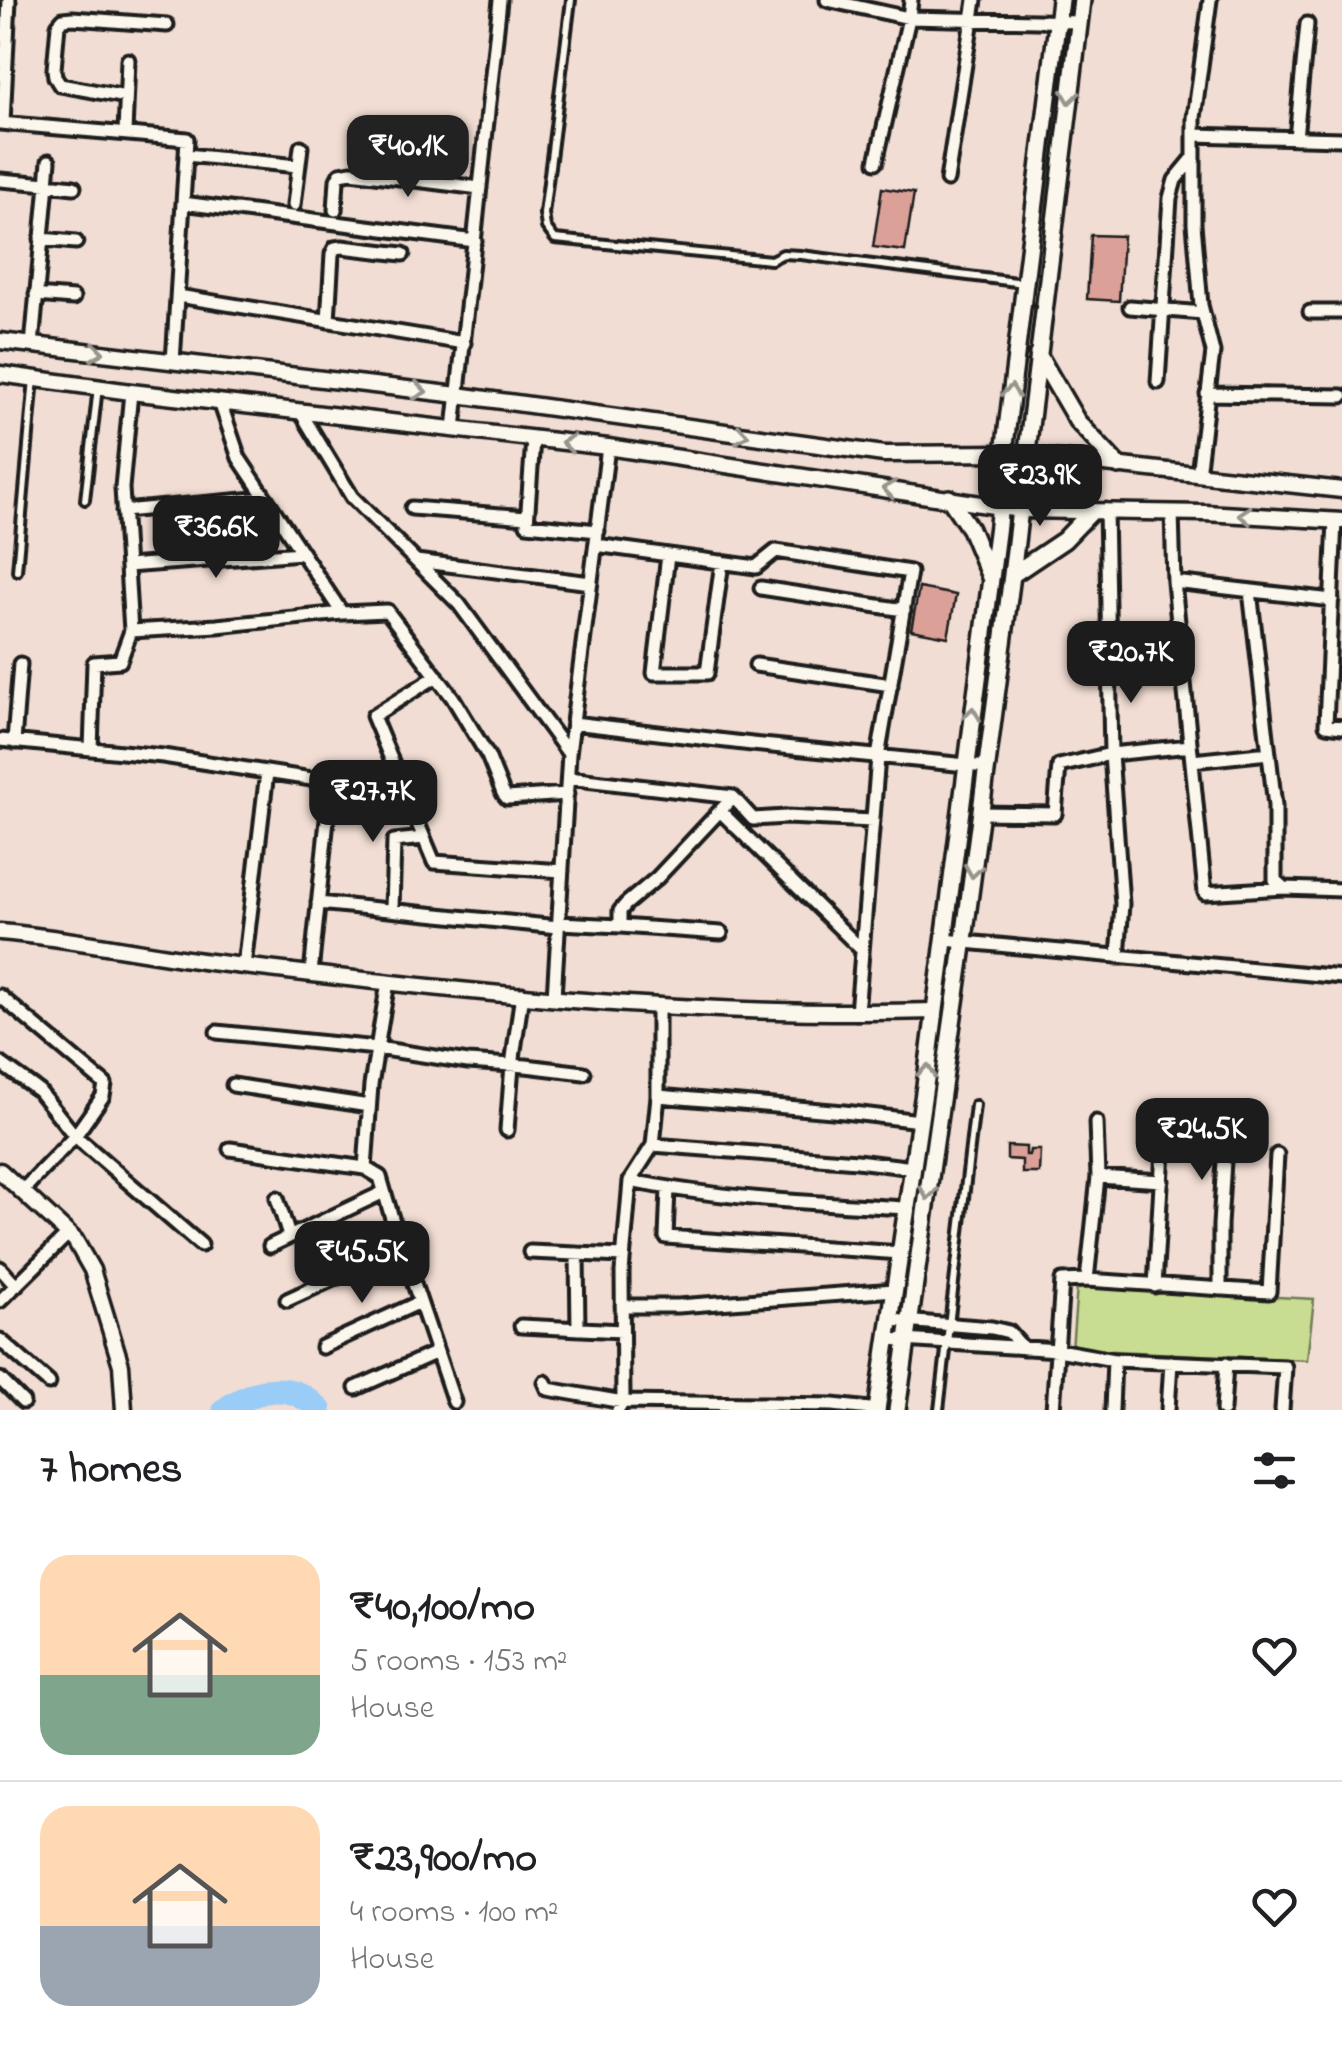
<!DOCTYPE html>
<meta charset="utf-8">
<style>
body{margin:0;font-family:"Indie Flower",sans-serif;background:#f6f6f6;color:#202124;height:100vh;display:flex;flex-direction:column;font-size:38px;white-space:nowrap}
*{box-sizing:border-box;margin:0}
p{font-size:32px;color:#757577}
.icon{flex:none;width:55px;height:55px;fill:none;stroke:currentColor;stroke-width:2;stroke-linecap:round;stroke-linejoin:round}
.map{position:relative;height:1410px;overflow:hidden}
.panel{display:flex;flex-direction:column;background:#fff;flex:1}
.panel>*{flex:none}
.price{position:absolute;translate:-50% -85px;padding:0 22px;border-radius:20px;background:#1c1c1c;color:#fff;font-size:32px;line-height:65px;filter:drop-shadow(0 2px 5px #0008)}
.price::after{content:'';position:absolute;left:50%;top:60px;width:30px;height:22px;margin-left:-15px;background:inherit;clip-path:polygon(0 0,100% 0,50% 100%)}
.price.on{background:#222;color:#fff}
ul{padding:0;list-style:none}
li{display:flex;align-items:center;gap:30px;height:250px;padding:0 40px}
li+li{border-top:2px solid #e0e0e0}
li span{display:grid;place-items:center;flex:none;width:280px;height:200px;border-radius:30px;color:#555}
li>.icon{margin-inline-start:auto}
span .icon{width:120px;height:120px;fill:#fffc;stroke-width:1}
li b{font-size:42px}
h2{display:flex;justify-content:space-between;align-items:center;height:120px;padding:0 40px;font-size:42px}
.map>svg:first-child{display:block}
.green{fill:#c8dd92;stroke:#727c57;stroke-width:2.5}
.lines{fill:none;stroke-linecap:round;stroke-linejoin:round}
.river{stroke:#99ccf6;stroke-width:25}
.building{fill:#dba199;stroke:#1c1c1c;stroke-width:2.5}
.service-casing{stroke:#1c1c1c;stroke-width:14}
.minor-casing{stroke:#1c1c1c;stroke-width:19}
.tertiary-casing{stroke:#1c1c1c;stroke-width:21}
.secondary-casing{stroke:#1c1c1c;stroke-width:22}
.service{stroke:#fbf7ec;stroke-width:6}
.minor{stroke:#fbf7ec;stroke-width:11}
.tertiary{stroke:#fbf7ec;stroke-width:14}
.secondary{stroke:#fbf7ec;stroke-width:15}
.oneway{stroke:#97948e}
</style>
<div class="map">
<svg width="1342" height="1410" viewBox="0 0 1342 1410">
<rect width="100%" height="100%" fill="#f1ddd3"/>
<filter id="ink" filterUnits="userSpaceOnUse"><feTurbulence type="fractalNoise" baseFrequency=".01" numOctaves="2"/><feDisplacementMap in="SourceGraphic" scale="20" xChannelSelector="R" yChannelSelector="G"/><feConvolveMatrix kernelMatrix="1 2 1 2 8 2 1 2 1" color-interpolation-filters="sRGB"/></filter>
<g filter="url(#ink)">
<path class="green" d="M1077 1286 1314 1299 1307 1360 1072 1349Z"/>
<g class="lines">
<path class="river" d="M225 1410C257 1388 291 1379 319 1410"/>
</g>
<path class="building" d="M882 188 914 193 905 251 873 247Z
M1091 235 1123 236 1119 301 1087 299Z
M919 588 956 595 948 637 911 630Z
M1007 1146 1026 1147V1155H1029L1030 1150H1040L1039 1173H1022V1160L1007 1159Z"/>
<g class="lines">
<defs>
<path id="service" d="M571 0 544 214 546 227 555 239 771 260 783 254 801 255 1024 283
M85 500 98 387
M17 571 34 378
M939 1410 975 1105"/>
<path id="minor" d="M827 0 909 18 1079 22
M126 97 60 85 55 77 54 69 58 25 63 19 73 18 167 25
M0 123 187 139 173 362
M3 123 9 0
M125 133 128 60
M1194 135 1342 139
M1296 138 1307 24
M186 155 298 166
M49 161 47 184 74 187
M876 162 909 18 911 0
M0 180 47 184 32 345
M947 180 975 0
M183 203 475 241
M294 205 301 147
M335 210 337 180 340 174 351 172 480 188
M41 239 76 242
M36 295 73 298
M178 296 464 343
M1130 307 1203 313
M1310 312H1342
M328 321 332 254 335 248 342 247 403 254
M1158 382 1170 198 1175 180 1194 157
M131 392 122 488 131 631 217 626 342 613
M1207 394 1342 396
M220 402 239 458 342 613 387 611 453 698 488 756 503 793 507 798 567 794
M300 411 352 497 459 604 569 754 554 997
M454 429 500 0
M533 439 527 524 598 531
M1198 475 1213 352 1201 305 1194 224V118L1210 0
M412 508 527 517
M1106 510 1111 754 1122 904 1118 957
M123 511 266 498
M1172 512 1174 582 1205 893 1284 888
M1335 520 1326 725 1342 727
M596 545 756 567 776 551 910 572 878 757 857 1013
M668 555 654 673H707L722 562
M416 561 591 583
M127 566 302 553
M1174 582 1332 600
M761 588 904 610
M1250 591 1275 806V880L1284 888 1342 890
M756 665 891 685
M437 676 373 716 434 862 562 871
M573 723 752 744 987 767
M0 740 163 756 331 782 311 973
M14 742 20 664
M91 749 94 663 120 661 131 631
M569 754 608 447
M1192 761 1269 753
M568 778 733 797 753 819 786 817 873 821
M720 811 862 950
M981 813 1055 814 1059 766 1111 754 1190 746
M318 903 558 927
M392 909 394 841 424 838
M559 923 620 926V911L626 904 657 878 733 797
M620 926 721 933
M944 940 1342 977
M244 966 267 772
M0 996 105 1084 103 1096 75 1136 201 1245
M658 1005V1096L844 1112 920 1121
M217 1032 377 1048 468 1062 526 1066 584 1073
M0 1063 39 1091 75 1136 22 1191
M233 1085 369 1106
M658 1096 653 1145 857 1161 913 1168
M507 1130 512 1065 522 994
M653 1145 630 1181 622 1272 623 1402 833 1405 879 1410
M230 1149 365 1168 371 1085 388 982
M365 1168 380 1177 394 1225 454 1402
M1098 1177 1162 1181
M630 1181C721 1199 815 1203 907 1208
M668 1188 666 1237 901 1253
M277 1198 289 1236
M270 1246 384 1192
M530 1252 623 1256
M577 1254 578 1329
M0 1268 16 1286
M1087 1280 1098 1177 1096 1122
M1155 1286 1163 1151
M1220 1289V1225L1225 1145
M287 1300 401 1248
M0 1301 68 1234
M622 1306H678L895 1290
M891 1320 992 1328 1009 1332 1023 1348
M521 1326 622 1331
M888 1339 1058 1350 1114 1360 1285 1367 1282 1410
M0 1340 49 1383
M322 1347 420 1302
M0 1379 23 1402
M545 1382 548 1389 623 1402 618 1410
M356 1388 437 1352
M1053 1410 1062 1281 1087 1280 1269 1292 1277 1155
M1112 1410 1114 1360
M1168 1410 1171 1362
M1223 1410 1226 1364"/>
<path id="tertiary" d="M0 341 458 395 884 454 1004 453 1342 490
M0 374 131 392 608 447 1020 510 1205 513 1342 521
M0 932C71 938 140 953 210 962 450 991 693 1018 935 1011
M0 1171 75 1240 92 1270 121 1365 124 1410"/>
<path id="secondary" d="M1038 354 1077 421 1119 466
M949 498 970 529 990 577
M1012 575 1064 540 1092 511
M877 1410 927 1072 998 525 1004 453 1060 0
M897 1410 965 932 1012 575 1082 0"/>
</defs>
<use href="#service" class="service-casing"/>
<use href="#minor" class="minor-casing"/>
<use href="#tertiary" class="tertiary-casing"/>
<use href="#secondary" class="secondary-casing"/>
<use href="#service" class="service"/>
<use href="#minor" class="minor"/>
<use href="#tertiary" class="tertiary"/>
<use href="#secondary" class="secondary"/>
</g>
<defs><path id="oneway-chevron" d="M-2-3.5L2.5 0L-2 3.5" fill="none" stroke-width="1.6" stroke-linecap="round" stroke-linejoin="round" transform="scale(2.5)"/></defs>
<g class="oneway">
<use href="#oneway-chevron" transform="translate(1070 97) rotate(97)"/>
<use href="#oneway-chevron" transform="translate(97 352) rotate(7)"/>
<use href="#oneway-chevron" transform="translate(420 391) rotate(7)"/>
<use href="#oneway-chevron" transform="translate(1011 391) rotate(-83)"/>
<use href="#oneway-chevron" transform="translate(742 435) rotate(8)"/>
<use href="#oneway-chevron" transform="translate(568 443) rotate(-173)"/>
<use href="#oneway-chevron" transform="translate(889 489) rotate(-172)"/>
<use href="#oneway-chevron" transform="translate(1245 515) rotate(-177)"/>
<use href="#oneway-chevron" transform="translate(972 714) rotate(-83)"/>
<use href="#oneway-chevron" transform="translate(973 871) rotate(98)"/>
<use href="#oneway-chevron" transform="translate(927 1071) rotate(-82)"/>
<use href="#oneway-chevron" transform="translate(928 1193) rotate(98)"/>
</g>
</g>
</svg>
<b class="price on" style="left:408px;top:200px">₹40.1K</b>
<b class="price" style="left:1040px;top:529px">₹23.9K</b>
<b class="price" style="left:216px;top:581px">₹36.6K</b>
<b class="price" style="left:1131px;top:706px">₹20.7K</b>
<b class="price" style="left:373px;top:845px">₹27.7K</b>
<b class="price" style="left:1202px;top:1183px">₹24.5K</b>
<b class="price" style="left:362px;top:1306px">₹45.5K</b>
</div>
<section class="panel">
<h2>7 homes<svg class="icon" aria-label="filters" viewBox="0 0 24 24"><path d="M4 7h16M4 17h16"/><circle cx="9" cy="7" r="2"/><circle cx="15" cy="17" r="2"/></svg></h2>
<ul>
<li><span style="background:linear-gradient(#ffd9b3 60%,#7fa58c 0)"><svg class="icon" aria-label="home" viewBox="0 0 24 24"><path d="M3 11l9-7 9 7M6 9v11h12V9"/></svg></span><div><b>₹40,100/mo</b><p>5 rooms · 153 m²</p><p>House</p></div><svg class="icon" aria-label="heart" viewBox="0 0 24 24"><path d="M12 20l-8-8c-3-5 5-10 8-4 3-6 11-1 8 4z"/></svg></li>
<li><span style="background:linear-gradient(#ffd9b3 60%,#9aa5b1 0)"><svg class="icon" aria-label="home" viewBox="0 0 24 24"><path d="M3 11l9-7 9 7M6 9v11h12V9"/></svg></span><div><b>₹23,900/mo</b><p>4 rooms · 100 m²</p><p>House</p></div><svg class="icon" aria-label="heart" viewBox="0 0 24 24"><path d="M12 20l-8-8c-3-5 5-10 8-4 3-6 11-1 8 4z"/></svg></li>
</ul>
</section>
